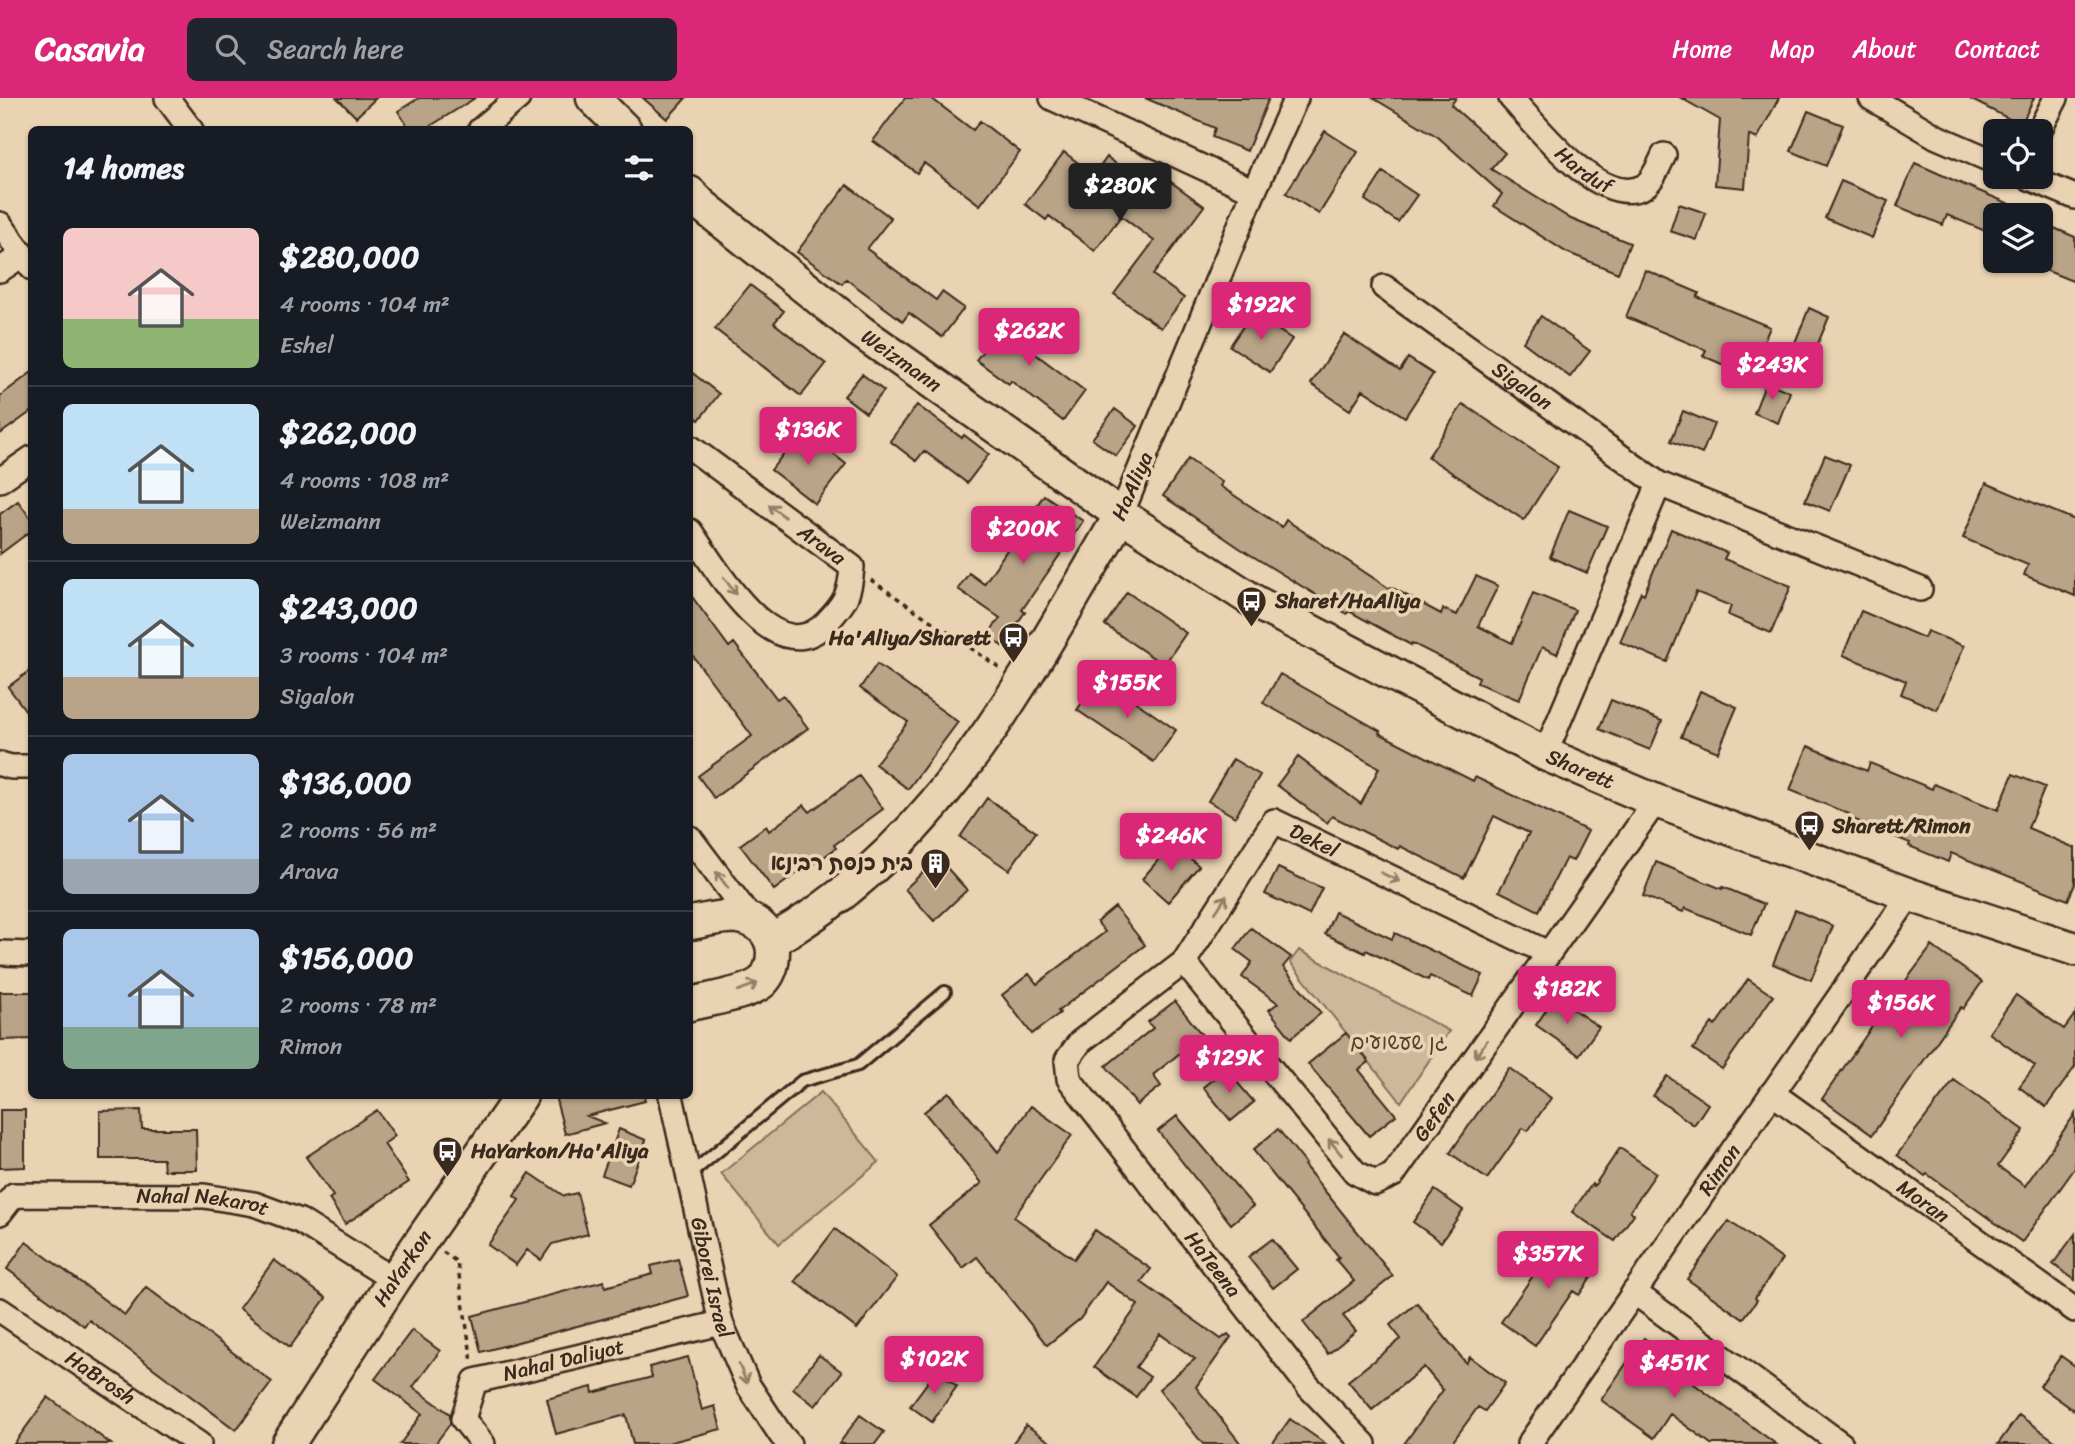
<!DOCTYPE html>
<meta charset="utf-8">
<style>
body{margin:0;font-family:Sriracha,"Playpen Sans Hebrew",sans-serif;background:#20242c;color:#f1f3f6;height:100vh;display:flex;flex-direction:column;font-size:26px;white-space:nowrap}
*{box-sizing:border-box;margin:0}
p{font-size:23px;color:#9ea1a6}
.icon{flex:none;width:38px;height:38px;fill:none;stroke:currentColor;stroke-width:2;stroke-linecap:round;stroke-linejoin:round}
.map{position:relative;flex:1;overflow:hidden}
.details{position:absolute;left:28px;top:28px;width:665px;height:973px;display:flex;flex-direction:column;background:#171b24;border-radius:10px;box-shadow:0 2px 5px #0004}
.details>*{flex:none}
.controls{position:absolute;left:1983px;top:21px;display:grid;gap:14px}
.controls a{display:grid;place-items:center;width:70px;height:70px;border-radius:10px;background:#171b24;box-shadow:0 2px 5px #0004;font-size:35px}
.price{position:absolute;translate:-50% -60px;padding:0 16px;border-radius:7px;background:#db2777;color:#fff;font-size:23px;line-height:46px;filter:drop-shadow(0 2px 4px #0008)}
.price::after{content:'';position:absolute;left:50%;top:42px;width:21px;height:16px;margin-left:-10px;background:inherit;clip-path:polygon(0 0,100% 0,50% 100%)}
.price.current{background:#222;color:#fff}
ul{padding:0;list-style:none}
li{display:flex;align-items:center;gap:21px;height:175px;padding:0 35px}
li+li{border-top:2px solid #363941}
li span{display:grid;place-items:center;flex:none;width:196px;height:140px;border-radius:10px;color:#555}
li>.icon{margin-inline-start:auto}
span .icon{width:84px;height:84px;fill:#fffc;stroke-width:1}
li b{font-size:30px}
h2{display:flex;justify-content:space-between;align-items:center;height:84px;padding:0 35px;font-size:30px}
header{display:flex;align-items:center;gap:42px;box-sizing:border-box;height:98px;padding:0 35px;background:#db2777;color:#fff}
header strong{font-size:33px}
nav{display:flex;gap:38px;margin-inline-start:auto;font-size:24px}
.search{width:490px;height:63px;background:#20242c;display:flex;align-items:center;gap:18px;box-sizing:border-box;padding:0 24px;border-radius:10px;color:#9ea1a6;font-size:26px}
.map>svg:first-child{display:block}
.green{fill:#ceb79a;stroke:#84705c;stroke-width:2}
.building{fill:#b9a488;stroke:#3b2a1e;stroke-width:2}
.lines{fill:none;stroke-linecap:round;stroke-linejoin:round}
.lane-casing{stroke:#3b2a1e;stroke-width:16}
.street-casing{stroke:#3b2a1e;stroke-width:28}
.secondary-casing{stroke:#3b2a1e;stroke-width:37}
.path{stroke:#3b2a1e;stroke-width:3.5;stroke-dasharray:5 5;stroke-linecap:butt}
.lane{stroke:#ead3b2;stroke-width:10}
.street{stroke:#ead3b2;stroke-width:23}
.secondary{stroke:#ead3b2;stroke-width:32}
.oneway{stroke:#927e68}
.labels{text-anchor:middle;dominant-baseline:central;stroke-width:7;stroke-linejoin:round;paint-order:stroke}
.street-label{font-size:21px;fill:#3b2a1e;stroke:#ead3b2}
.poi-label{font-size:21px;font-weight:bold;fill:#3b2a1e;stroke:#ead3b2;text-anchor:start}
.park-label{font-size:21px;fill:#513f31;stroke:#ead3b2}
</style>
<header>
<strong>Casavia</strong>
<div class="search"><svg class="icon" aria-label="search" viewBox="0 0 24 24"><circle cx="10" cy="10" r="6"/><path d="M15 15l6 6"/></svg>Search here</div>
<nav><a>Home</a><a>Map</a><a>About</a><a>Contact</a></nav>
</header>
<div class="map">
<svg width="2075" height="1346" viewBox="0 0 2075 1346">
<rect width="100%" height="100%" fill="#ead3b2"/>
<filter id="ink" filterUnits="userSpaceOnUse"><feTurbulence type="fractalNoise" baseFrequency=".0143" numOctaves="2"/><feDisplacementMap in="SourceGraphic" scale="14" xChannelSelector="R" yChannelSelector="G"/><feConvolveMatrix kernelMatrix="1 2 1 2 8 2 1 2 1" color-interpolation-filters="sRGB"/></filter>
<g filter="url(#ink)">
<path class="green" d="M1299 852 1449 933 1401 1004 1290 864Z
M821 994 879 1064 779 1146 721 1076Z"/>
<path class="building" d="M337 0H376L356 19Z
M419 0H475L424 32H410L398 13Z
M643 0H686L667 21Z
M905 0H931L973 32 980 23 1020 54 980 107 924 65 917 75 873 43Z
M1145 0H1269L1247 53 1212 39 1215 30Z
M1373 0H1456L1451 7 1505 55 1491 71 1571 121 1630 145 1618 175 1566 154 1494 108 1502 96 1438 39Z
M1681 0H1779L1757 41 1749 37 1745 90 1715 87 1720 22Z
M1968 0H2034L2021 27Z
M1808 13 1843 27 1826 68 1791 53Z
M1325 33 1358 54 1319 116 1286 95Z
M1064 54 1094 77 1107 59 1160 99 1171 84 1204 108 1153 177 1184 200 1161 230 1114 196 1154 143 1121 118 1095 153 1049 118 1046 122 1025 106Z
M1915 65 1960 85 2036 117H1995V137L1947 117 1943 127 1897 108Z
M1383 74 1417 97 1398 124 1365 102Z
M1841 83 1888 103 1872 140 1825 120Z
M847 87 891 120 867 151 936 202 942 194 964 210 942 239 909 215 903 223 846 181 842 186 797 154Z
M1679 106 1706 115 1697 142 1670 133Z
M2040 124 2075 139V184L2040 170Z
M1645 172 1699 195 1697 199 1770 229 1750 278 1703 258 1706 252 1626 219Z
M750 187 784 213 774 225 826 266 801 298 715 231Z
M1809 210 1829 219 1814 255 1794 247Z
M1252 215 1292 241 1270 274 1230 248Z
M1010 217 1043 241 1033 254 1085 293 1063 323 1011 283 1009 286 976 262Z
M1541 218 1590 253 1570 279 1523 244Z
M1344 236 1400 273 1408 260 1433 276 1405 319 1363 292 1350 312 1311 286Z
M690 273 719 296 699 322 690 315Z
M32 274V313L0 336V298Z
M862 276 884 293 866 315 844 298Z
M1766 284 1790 294 1778 325 1754 315Z
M1463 306 1558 369 1524 422 1428 359Z
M917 307 962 340 964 337 989 356 967 385 924 353 916 363 890 343Z
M1115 311 1138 328 1116 358 1092 341Z
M1683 313 1714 326 1702 356 1671 343Z
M802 332 846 366 815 406 771 372Z
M1825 357 1850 367 1830 413 1805 403Z
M1188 361 1222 384 1220 388 1282 429 1286 422 1390 491 1391 489 1441 516 1443 511 1457 517 1476 478 1498 488 1478 528 1512 545 1533 495 1575 512 1557 556 1542 549 1519 602 1477 585 1479 579 1412 545 1411 547 1349 513 1347 516 1241 451 1163 398Z
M1986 385 2075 422V498L2024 477 2028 467 1963 440Z
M1044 397 1083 423 1022 512 1025 514 1002 548 987 538 1000 520 958 491 969 475 984 486Z
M18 403 32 422V432L0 456V416Z
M1569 412 1607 428 1587 475 1550 459Z
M1671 431 1727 455 1724 461 1791 488 1771 535 1728 517 1731 508 1696 494 1667 564 1620 544 1641 494 1644 496Z
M1127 494 1186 535 1164 567 1105 527Z
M690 496 729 549 734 545 777 601 783 597 808 630 714 700 698 678 752 638 690 554Z
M1861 513 1924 540 1927 533 1964 548 1937 612 1901 596 1906 583 1843 557Z
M877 566 958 624 908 691 875 666 908 624 860 590Z
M32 571V621L8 589Z
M1280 576 1380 633 1379 635 1473 683 1475 679 1588 733 1573 763 1566 760 1539 813 1499 793 1529 735 1494 718 1464 780 1400 748 1398 751 1332 718 1327 725 1277 687 1298 659 1361 706 1379 670 1263 605Z
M1100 579 1176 632 1154 664 1077 612Z
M1700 593 1737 609 1718 654 1681 639Z
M1611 602 1662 623 1650 652 1599 631Z
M1808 648 1867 673 1870 665 1932 691 1934 686 1998 712 2013 676 2045 689 2028 730 2075 750V786L2068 802 1951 755 1948 764 1909 748 1910 745 1848 719 1849 716 1790 692Z
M1233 661 1260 677 1235 719 1208 703Z
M859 678 883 711 834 747 836 750 810 769 808 767 774 792 740 747 766 728 769 733 804 707 810 714Z
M987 700 1036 734 1009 772 960 739Z
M1173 745 1199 768 1168 804 1142 781Z
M938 760 967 792 934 823 905 791Z
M1656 764 1722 791 1723 789 1764 806 1751 837 1685 810 1683 814 1643 798Z
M1278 770 1322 790 1309 817 1265 796Z
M1115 809 1145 847 1058 913 1060 915 1032 936 1002 897 1029 876 1037 886 1105 834 1097 824Z
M1795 812 1833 828 1811 882 1773 866Z
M1335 814 1392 841 1395 835 1483 877 1473 898 1430 878 1428 882 1366 852 1365 855 1325 836Z
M1251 830 1291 859 1283 869 1321 915 1291 940 1269 912 1278 905 1242 879 1252 864 1235 851Z
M1932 848 1982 884 1963 911 1961 909 1872 1037 1822 1001 1880 917Z
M1748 881 1773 898 1722 971 1693 951 1712 925 1715 928Z
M0 894H32V941L1 942Z
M2016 897 2064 931 2075 916V969L2046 1009 2019 989 2035 968 1989 935Z
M1555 899 1599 929 1579 957 1536 927Z
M1175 903 1202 937 1153 977 1161 988 1137 1007 1106 968 1153 930 1148 924Z
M1346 935 1369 964 1359 972 1396 1017 1369 1038 1308 966Z
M1509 970 1551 1000 1528 1033 1523 1030 1487 1081 1450 1055Z
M1226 971 1254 1004 1231 1023 1203 989Z
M1667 978 1708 1006 1694 1027 1653 998Z
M1954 982 2024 1032 1998 1068 2025 1088 2075 1016V1070L2022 1144 1927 1076 1925 1078 1897 1057Z
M949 994 998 1054 1031 1008 1072 1037 1014 1119 1074 1161 1095 1132 1151 1171 1141 1184 1221 1241 1228 1236 1231 1239 1196 1289 1241 1346H1203L1159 1291 1195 1261 1160 1236 1136 1269 1150 1279 1136 1299 1094 1269 1138 1207 1106 1184 1080 1221 1047 1247 977 1159 963 1170 929 1127 982 1085 924 1014Z
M555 998H644L645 1003 587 1018 605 1025 565 1036Z
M0 1012H25V1069L0 1070Z
M141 1012 142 1031H196L197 1072H164L163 1061H100V1013Z
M377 1012 395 1038 384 1046 409 1084 345 1126 329 1101 333 1098 306 1059Z
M1177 1018 1253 1108 1231 1126 1158 1033Z
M619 1031 646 1042 629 1087 602 1077Z
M1278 1031 1306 1066 1304 1067 1393 1178 1343 1218 1356 1233 1328 1256 1303 1224 1354 1183 1336 1162 1339 1159 1253 1052Z
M1620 1050 1656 1075 1630 1113 1634 1116 1615 1143 1572 1114 1592 1086 1594 1088Z
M530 1075 564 1098 577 1095 588 1136 552 1146 541 1162 527 1152 516 1167 488 1147 519 1102 514 1098Z
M1435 1092 1463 1112 1441 1144 1413 1124Z
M1729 1123 1782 1161 1755 1200 1757 1202 1743 1221 1687 1181Z
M835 1131 897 1179 857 1231 795 1183Z
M2075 1136V1182L2053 1166Z
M1550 1139 1597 1171 1579 1197 1573 1193 1535 1248 1501 1224 1539 1169 1532 1164Z
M1272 1141 1297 1171 1273 1190 1248 1159Z
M26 1144 125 1217 146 1189 272 1284 236 1332 89 1222 84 1228 7 1171Z
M678 1161 688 1198 481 1254 472 1218 604 1183 605 1189 653 1176 651 1168Z
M274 1162 326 1200 290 1249 239 1210Z
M1417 1205 1466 1265 1470 1259 1505 1285 1485 1313 1478 1309 1451 1346H1404L1443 1292 1424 1269 1372 1312 1348 1283 1401 1241 1390 1227Z
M412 1232 440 1253 413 1289 450 1316V1326L435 1346H400L422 1316 375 1281Z
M1644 1240 1698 1279 1694 1286 1776 1346H1711L1670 1316 1654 1340 1601 1302Z
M819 1257 842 1274 815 1308 793 1290Z
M2061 1258 2075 1268V1313L2040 1288Z
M688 1259 702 1312 715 1308 721 1331 664 1346H633L626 1317 556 1336 547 1301 592 1289 593 1295 652 1279 649 1269Z
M936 1273 957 1288 932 1324 910 1308Z
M48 1299 111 1346H14Z
M860 1317 884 1334 875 1346H839Z
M2019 1317 2059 1346H1998Z
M1290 1321 1326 1346H1272Z
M1026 1327 1053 1346H1012Z"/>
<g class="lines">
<defs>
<path id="lane" d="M689 1077 802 983 858 967 945 894"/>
<g id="street">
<path d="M167 0 191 32"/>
<path d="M1052 0 1254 93"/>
<path id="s1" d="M1511 0C1537 28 1599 110 1643 89 1653 83 1659 67 1664 57"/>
<path d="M1871 0 1937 39 1995 64"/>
<path d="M480 32 518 0"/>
<path d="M2039 33 2056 0"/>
<path d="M2027 79 2075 99"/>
<path d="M0 126 32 170"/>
<path d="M0 172 22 157"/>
<path id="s2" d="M1384 189 1659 386 1920 491"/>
<path id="s3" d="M690 349 852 469C850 497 845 505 826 525 775 577 715 468 690 433"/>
<path d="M0 382 32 360"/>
<path d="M1121 417 1254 93 1296 0"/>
<path d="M1545 656 1659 386"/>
<path d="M0 666 11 669H32"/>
<path d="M690 740 754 825"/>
<path d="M0 855 32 856"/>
<path id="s4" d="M1184 864 1355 1074 1375 1085 1393 1077 1656 703"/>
<path id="s5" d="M1772 995 2075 1212"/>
<path id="s6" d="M671 998 721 1225 748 1287 781 1337 789 1346"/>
<path id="s7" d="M0 1115 14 1097 204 1098 254 1106 300 1123 394 1182"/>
<path d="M1634 1194 1841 1346"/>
<path id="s8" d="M0 1212 199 1346"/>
<path id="s9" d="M483 1346 463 1321 475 1283 721 1225"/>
<path id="s10" d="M1364 1346 1308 1288 1069 981 1067 962 1080 944 1184 864 1274 723 1548 855"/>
<path id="s11" d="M1529 1346 1910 797"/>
</g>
<g id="secondary">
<path d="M593 0 625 32"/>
<path id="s12" d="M690 95 703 108 861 234 1121 417 1255 504 1545 656 1656 703 1910 797 2075 851"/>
<path d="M690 825C704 823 723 817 738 819 757 821 772 835 773 854 773 864 770 876 762 884 748 896 709 901 690 906"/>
<path d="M771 843C939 751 1027 576 1121 417"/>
<path id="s13" d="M288 1346 394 1182 521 998"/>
</g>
</defs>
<use href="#lane" class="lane-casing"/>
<use href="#street" class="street-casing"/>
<use href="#secondary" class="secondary-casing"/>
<path class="path" d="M871 482 1000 570
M443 1154 457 1164 472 1264"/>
<use href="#lane" class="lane"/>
<use href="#street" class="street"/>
<use href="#secondary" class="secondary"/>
</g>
<defs><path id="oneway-shaft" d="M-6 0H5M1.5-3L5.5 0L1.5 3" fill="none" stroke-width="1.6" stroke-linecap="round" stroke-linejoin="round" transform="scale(1.75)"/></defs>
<g class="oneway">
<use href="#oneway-shaft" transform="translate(777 413) rotate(-143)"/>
<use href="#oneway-shaft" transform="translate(730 488) rotate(54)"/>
<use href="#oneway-shaft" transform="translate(1390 779) rotate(26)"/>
<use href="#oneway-shaft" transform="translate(722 782) rotate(-127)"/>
<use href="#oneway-shaft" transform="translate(1221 806) rotate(-57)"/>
<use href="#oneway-shaft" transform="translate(748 889) rotate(-21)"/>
<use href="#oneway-shaft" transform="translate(1481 951) rotate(125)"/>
<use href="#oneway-shaft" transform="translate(1335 1049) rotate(-129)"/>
<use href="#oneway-shaft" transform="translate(743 1276) rotate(67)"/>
</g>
</g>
<defs>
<symbol id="bus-pin" viewBox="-11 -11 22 30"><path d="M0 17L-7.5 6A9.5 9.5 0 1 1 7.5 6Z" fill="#3b2a1e" stroke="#ead3b2"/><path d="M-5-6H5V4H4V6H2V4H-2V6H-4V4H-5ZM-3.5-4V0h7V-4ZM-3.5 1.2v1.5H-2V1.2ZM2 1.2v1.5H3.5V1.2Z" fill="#fff"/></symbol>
<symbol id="building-pin" viewBox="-11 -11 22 30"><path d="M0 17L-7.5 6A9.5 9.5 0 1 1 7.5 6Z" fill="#3b2a1e" stroke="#ead3b2"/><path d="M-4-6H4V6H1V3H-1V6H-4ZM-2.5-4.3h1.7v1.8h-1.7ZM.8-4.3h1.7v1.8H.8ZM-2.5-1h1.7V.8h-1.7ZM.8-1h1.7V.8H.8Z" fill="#fff"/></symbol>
</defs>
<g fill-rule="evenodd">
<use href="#bus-pin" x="1234" y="486" width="35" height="47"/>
<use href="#bus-pin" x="996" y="522" width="35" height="47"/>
<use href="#bus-pin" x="1792" y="710" width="35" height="47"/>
<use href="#building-pin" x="918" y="748" width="35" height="47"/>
<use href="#bus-pin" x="430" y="1036" width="35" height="47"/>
</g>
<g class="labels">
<g class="street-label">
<text stroke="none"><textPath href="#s1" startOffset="103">Harduf</textPath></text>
<text stroke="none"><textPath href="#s12" startOffset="270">Weizmann</textPath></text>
<text stroke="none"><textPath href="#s2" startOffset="170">Sigalon</textPath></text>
<text transform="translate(1132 388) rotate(-66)">HaAliya</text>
<text stroke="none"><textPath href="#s3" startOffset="164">Arava</textPath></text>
<text stroke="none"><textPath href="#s12" startOffset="1064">Sharett</textPath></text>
<text stroke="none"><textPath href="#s10" startOffset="854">Dekel</textPath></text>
<text stroke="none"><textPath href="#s4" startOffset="385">Gefen</textPath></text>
<text stroke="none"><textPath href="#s11" startOffset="334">Rimon</textPath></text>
<text stroke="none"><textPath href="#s5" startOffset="186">Moran</textPath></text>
<text stroke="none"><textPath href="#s7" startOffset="212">Nahal Nekarot</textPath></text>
<text transform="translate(1213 1166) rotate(52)">HaTeena</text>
<text stroke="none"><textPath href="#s13" startOffset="210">HaYarkon</textPath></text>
<text stroke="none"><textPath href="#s6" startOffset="186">Giborei Israel</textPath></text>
<text stroke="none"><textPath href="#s9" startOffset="163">Nahal Daliyot</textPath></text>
<text stroke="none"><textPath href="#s8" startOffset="121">HaBrosh</textPath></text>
</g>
<g class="poi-label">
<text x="1275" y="503">Sharet/HaAliya</text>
<text x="991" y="540" text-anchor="end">Ha'Aliya/Sharett</text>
<text x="1832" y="728">Sharett/Rimon</text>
<text x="913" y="765" text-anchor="end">בית כנסת רבינא</text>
<text x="471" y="1053">HaYarkon/Ha'Aliya</text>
</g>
<g class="park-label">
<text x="1399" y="944">גן שעשועים</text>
</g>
</g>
</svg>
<div class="controls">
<a><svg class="icon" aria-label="locate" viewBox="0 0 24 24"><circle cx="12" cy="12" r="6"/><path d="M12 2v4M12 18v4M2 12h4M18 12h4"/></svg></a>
<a><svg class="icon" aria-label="layers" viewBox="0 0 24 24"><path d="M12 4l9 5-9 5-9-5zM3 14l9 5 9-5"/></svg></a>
</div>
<b class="price current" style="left:1120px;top:125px">$280K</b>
<b class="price" style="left:1261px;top:244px">$192K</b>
<b class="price" style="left:1029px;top:270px">$262K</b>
<b class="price" style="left:1772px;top:304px">$243K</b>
<b class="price" style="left:808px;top:369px">$136K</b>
<b class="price" style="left:1023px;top:468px">$200K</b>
<b class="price" style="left:1127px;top:622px">$155K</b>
<b class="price" style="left:1171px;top:775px">$246K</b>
<b class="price" style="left:1567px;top:928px">$182K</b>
<b class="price" style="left:1901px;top:942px">$156K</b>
<b class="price" style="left:1229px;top:997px">$129K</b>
<b class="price" style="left:1548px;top:1193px">$357K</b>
<b class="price" style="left:934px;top:1298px">$102K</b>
<b class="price" style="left:1674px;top:1302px">$451K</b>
<section class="details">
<h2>14 homes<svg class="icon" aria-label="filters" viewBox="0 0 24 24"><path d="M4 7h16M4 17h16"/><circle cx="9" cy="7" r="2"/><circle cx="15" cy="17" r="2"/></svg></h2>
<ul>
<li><span style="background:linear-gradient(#f6c9c9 65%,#8fb573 0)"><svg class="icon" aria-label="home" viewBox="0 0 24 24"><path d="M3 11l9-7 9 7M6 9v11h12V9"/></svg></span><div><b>$280,000</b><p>4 rooms · 104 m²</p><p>Eshel</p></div></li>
<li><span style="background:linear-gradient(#bfe0f5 75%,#b9a48a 0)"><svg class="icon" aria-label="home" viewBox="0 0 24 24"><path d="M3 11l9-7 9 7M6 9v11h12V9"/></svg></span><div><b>$262,000</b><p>4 rooms · 108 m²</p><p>Weizmann</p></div></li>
<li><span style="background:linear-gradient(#bfe0f5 70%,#b9a48a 0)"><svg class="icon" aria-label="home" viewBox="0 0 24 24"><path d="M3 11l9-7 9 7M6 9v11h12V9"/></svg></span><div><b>$243,000</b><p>3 rooms · 104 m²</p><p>Sigalon</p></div></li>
<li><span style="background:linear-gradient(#a9c7e8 75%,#9aa5b1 0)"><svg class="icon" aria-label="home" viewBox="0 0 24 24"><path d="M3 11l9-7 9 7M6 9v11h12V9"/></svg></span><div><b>$136,000</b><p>2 rooms · 56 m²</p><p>Arava</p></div></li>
<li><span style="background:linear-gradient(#a9c7e8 70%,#7fa58c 0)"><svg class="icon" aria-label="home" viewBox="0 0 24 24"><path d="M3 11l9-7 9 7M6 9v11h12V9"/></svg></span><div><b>$156,000</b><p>2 rooms · 78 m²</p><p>Rimon</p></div></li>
</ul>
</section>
</div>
